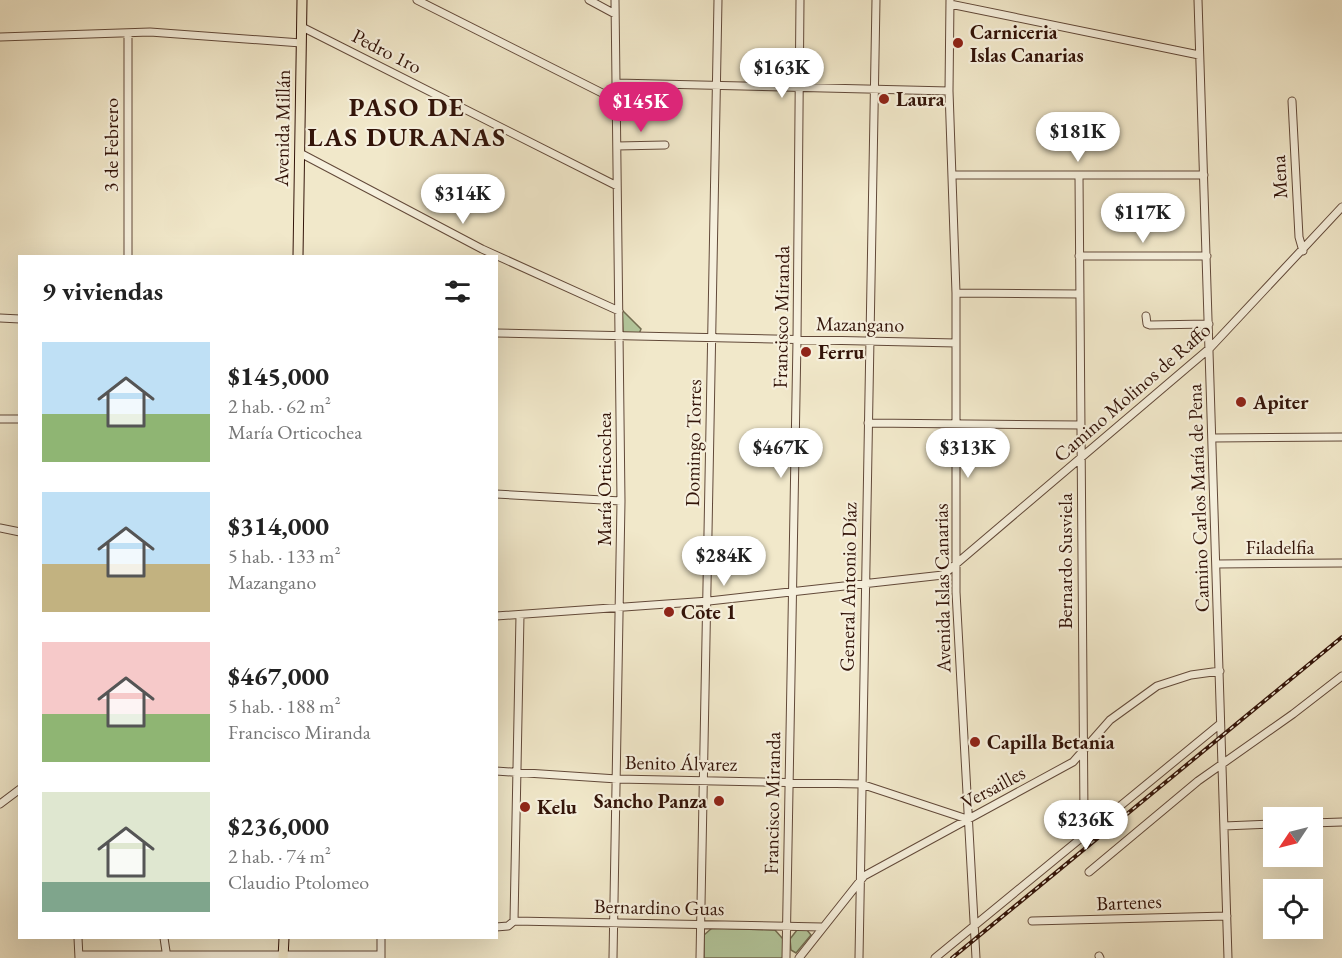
<!DOCTYPE html>
<html lang="es">
<meta charset="utf-8">
<style>
body{margin:0;font-family:"EB Garamond",serif;background:#f6f6f6;color:#222;height:100vh;display:flex;flex-direction:column;font-size:22px;white-space:nowrap}
*{box-sizing:border-box;margin:0}
p{font-size:20px;color:#767676}
.icon{flex:none;width:33px;height:33px;fill:none;stroke:currentColor;stroke-width:2;stroke-linecap:round;stroke-linejoin:round}
.map{position:relative;flex:1;overflow:hidden}
.side{position:absolute;left:18px;top:255px;width:480px;height:684px;display:flex;flex-direction:column;background:#fff;border-radius:0px;box-shadow:0 6px 24px #0002}
.side>*{flex:none}
.needle{width:39px;rotate:235deg}
.tools{position:absolute;left:1263px;top:807px;display:grid;gap:12px}
.tools a{display:grid;place-items:center;width:60px;height:60px;border-radius:0px;background:#fff;box-shadow:0 6px 24px #0002;font-size:30px}
.price{position:absolute;translate:-50% -51px;padding:0 14px;border-radius:21px;background:#fff;color:#222;font-size:20px;line-height:39px;filter:drop-shadow(0 2px 3px #0008)}
.price::after{content:'';position:absolute;left:50%;top:36px;width:18px;height:14px;margin-left:-9px;background:inherit;clip-path:polygon(0 0,100% 0,50% 100%)}
.price.selected{background:#db2777;color:#fff}
ul{padding:0;list-style:none}
li{display:flex;align-items:center;gap:18px;height:150px;padding:0 24px}
li span{display:grid;place-items:center;flex:none;width:168px;height:120px;border-radius:0px;color:#555}
li>.icon{margin-inline-start:auto}
span .icon{width:72px;height:72px;fill:#fffc;stroke-width:1}
li b{font-size:26px}
h2{display:flex;justify-content:space-between;align-items:center;height:72px;padding:0 24px;font-size:26px}
.map>svg:first-child{display:block}
.green{fill:#b3c79c;stroke:#736e52;stroke-width:1.5}
.lines{fill:none;stroke-linecap:round;stroke-linejoin:round}
.minor-casing{stroke:#624939;stroke-width:9}
.major-casing{stroke:#331409;stroke-width:11}
.minor{stroke:#f6f0dd;stroke-width:7}
.major{stroke:#f1e8ca;stroke-width:9}
.rail-casing{stroke:#331409;stroke-width:4}
.rail{stroke:#f6f0dd;stroke-width:1.5;stroke-dasharray:4.5;stroke-linecap:butt}
.poi-dot{fill:#8f2418;stroke:#f6f0dd;stroke-width:2}
.labels{text-anchor:middle;dominant-baseline:central;stroke-width:4.5;stroke-linejoin:round;paint-order:stroke}
.poi-label{font-size:20px;font-weight:bold;fill:#331409;stroke:#f6f0dd;text-anchor:start}
.street-label{font-size:20px;fill:#331409;stroke:#f6f0dd}
.district-label{font-size:26px;font-weight:bold;letter-spacing:1.5px;fill:#331409;stroke:#f6f0dd}
</style>
<div class="map">
<svg width="1342" height="958" viewBox="0 0 1342 958">
<rect width="100%" height="100%" fill="#f1e8ca"/>
<filter id="stains"><feTurbulence type="fractalNoise" baseFrequency=".00333" numOctaves="4"/><feColorMatrix values="0 0 0 0 .2 0 0 0 0 .09 0 0 0 0 .02 0 0 0 .5 -.17"/></filter>
<radialGradient id="worn" r=".72"><stop offset=".6" stop-color="#630" stop-opacity="0"/><stop offset="1" stop-color="#630" stop-opacity=".3"/></radialGradient>
<path class="green" d="M622 310 641 329 639 334 623 333Z
M712 928 775 930 783 939V958H704V935Z
M797 930H807L811 935 796 953 791 950 790 939Z"/>
<g class="lines">
<defs>
<path id="minor" d="M417 0 616 100
M589 0 615 14
M950 0 949 91 956 293V592L976 958
M1198 0 1228 958
M950 4 1199 55
M302 27 617 186
M128 33V256
M0 37 150 32 301 43
M616 83 949 91
M1292 101 1299 237 1303 251
M617 146 665 145
M300 153 482 249 619 311
M952 175H1204
M1079 176 1084 816 1081 839
M1079 256H1207
M956 293 1080 294
M1146 316 1147 324 1150 325 1209 324
M0 318 20 319
M496 333 956 343
M0 419H20
M868 423 1081 425
M1213 438 1342 437
M496 494 621 501
M0 528 20 532
M1217 564 1342 563
M496 616 709 601 943 575 1210 348 1342 207
M496 771 617 779 861 784 967 819
M0 804 20 789
M1084 809 1091 815H1107
M1312 823 1342 822
M1224 826 1274 824
M1089 872 1198 781 1293 714 1342 676
M514 921 520 615
M1032 921 1227 916
M496 927 508 926 514 921 822 927
M78 938 79 958
M164 938 167 958
M79 955H381
M1099 956 1100 958
M381 958V938
M613 958 621 501 615 0
M700 958 718 0
M786 958 797 340 800 0
M799 958 864 876 1073 762 1110 720 1157 686 1191 675 1220 671
M859 958 876 0
M935 958 1220 724"/>
<path id="major" d="M298 256 302 0
M283 958 284 938"/>
</defs>
<use href="#minor" class="minor-casing"/>
<use href="#major" class="major-casing"/>
<use href="#minor" class="minor"/>
<use href="#major" class="major"/>
<defs>
<path id="rail" d="M952 958 1342 637"/>
</defs>
<use href="#rail" class="rail-casing"/>
<use href="#rail" class="rail"/>
</g>
<g class="poi-dot">
<circle cx="958" cy="43" r="6"/>
<circle cx="884" cy="99" r="6"/>
<circle cx="806" cy="352" r="6"/>
<circle cx="1241" cy="402" r="6"/>
<circle cx="669" cy="612" r="6"/>
<circle cx="975" cy="742" r="6"/>
<circle cx="719" cy="801" r="6"/>
<circle cx="525" cy="807" r="6"/>
</g>
<g class="labels">
<g class="poi-label">
<text x="970" y="32">Carniceria<tspan x="970" dy="23">Islas Canarias</tspan></text>
<text x="896" y="99">Laura</text>
<text x="818" y="352">Ferru</text>
<text x="1253" y="402">Apiter</text>
<text x="681" y="612">Cote 1</text>
<text x="987" y="742">Capilla Betania</text>
<text x="707" y="801" text-anchor="end">Sancho Panza</text>
<text x="537" y="807">Kelu</text>
</g>
<g class="street-label">
<text transform="translate(387 51) rotate(27)">Pedro 1ro</text>
<text transform="translate(282 128) rotate(-89)">Avenida Millán</text>
<text transform="translate(111 145) rotate(-90)">3 de Febrero</text>
<text transform="translate(1279 177) rotate(-93)">Mena</text>
<text transform="translate(781 317) rotate(-89)">Francisco Miranda</text>
<text transform="translate(860 324) rotate(1)">Mazangano</text>
<text transform="translate(1132 392) rotate(-41)">Camino Molinos de Raffo</text>
<text transform="translate(693 443) rotate(-89)">Domingo Torres</text>
<text transform="translate(604 479) rotate(-90)">María Orticochea</text>
<text transform="translate(1198 498) rotate(-92)">Camino Carlos María de Pena</text>
<text x="1280" y="547">Filadelfia</text>
<text transform="translate(1065 561) rotate(-90)">Bernardo Susviela</text>
<text transform="translate(848 587) rotate(-89)">General Antonio Díaz</text>
<text transform="translate(942 588) rotate(-91)">Avenida Islas Canarias</text>
<text transform="translate(681 763) rotate(1)">Benito Álvarez</text>
<text transform="translate(993 787) rotate(-28)">Versailles</text>
<text transform="translate(772 803) rotate(-89)">Francisco Miranda</text>
<text transform="translate(1129 902) rotate(-2)">Bartenes</text>
<text transform="translate(659 907) rotate(1)">Bernardino Guas</text>
</g>
<g class="district-label">
<text x="407" y="107">PASO DE<tspan x="407" dy="30">LAS DURANAS</tspan></text>
</g>
</g>
<rect width="100%" height="100%" filter="url(#stains)"/>
<rect width="100%" height="100%" fill="url(#worn)"/>
</svg>
<div class="tools">
<a><svg class="needle" viewBox="-14 -14 28 28"><path d="M0-13l5 13h-10z" fill="#e53935"/><path d="M0 13l5-13h-10z" fill="#767676"/></svg></a>
<a><svg class="icon" aria-label="locate" viewBox="0 0 24 24"><circle cx="12" cy="12" r="6"/><path d="M12 2v4M12 18v4M2 12h4M18 12h4"/></svg></a>
</div>
<b class="price" style="left:782px;top:99px">$163K</b>
<b class="price selected" style="left:641px;top:133px">$145K</b>
<b class="price" style="left:1078px;top:163px">$181K</b>
<b class="price" style="left:463px;top:225px">$314K</b>
<b class="price" style="left:1143px;top:244px">$117K</b>
<b class="price" style="left:781px;top:479px">$467K</b>
<b class="price" style="left:968px;top:479px">$313K</b>
<b class="price" style="left:724px;top:587px">$284K</b>
<b class="price" style="left:1086px;top:851px">$236K</b>
<section class="side">
<h2>9 viviendas<svg class="icon" aria-label="filters" viewBox="0 0 24 24"><path d="M4 7h16M4 17h16"/><circle cx="9" cy="7" r="2"/><circle cx="15" cy="17" r="2"/></svg></h2>
<ul>
<li><span style="background:linear-gradient(#bfe0f5 60%,#8fb573 0)"><svg class="icon" aria-label="home" viewBox="0 0 24 24"><path d="M3 11l9-7 9 7M6 9v11h12V9"/></svg></span><div><b>$145,000</b><p>2 hab. · 62 m²</p><p>María Orticochea</p></div></li>
<li><span style="background:linear-gradient(#bfe0f5 60%,#c2b280 0)"><svg class="icon" aria-label="home" viewBox="0 0 24 24"><path d="M3 11l9-7 9 7M6 9v11h12V9"/></svg></span><div><b>$314,000</b><p>5 hab. · 133 m²</p><p>Mazangano</p></div></li>
<li><span style="background:linear-gradient(#f6c9c9 60%,#8fb573 0)"><svg class="icon" aria-label="home" viewBox="0 0 24 24"><path d="M3 11l9-7 9 7M6 9v11h12V9"/></svg></span><div><b>$467,000</b><p>5 hab. · 188 m²</p><p>Francisco Miranda</p></div></li>
<li><span style="background:linear-gradient(#dfe7d0 75%,#7fa58c 0)"><svg class="icon" aria-label="home" viewBox="0 0 24 24"><path d="M3 11l9-7 9 7M6 9v11h12V9"/></svg></span><div><b>$236,000</b><p>2 hab. · 74 m²</p><p>Claudio Ptolomeo</p></div></li>
</ul>
</section>
</div>
